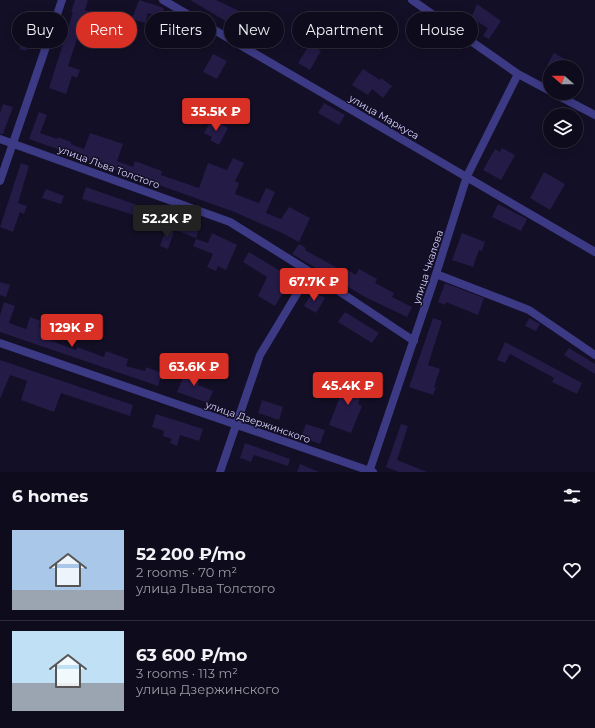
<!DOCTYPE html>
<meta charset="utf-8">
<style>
body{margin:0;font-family:Montserrat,sans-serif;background:#171425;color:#f1f3f6;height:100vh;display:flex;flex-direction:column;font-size:15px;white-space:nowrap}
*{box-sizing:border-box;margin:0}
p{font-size:13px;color:#9b9ba3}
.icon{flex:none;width:22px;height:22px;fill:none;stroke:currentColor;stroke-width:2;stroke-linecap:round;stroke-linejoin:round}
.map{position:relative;height:472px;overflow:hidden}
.side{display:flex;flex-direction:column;background:#0e0b1c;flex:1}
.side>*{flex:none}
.top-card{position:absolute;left:12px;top:12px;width:571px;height:36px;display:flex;gap:8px}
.needle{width:26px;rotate:290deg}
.controls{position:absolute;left:543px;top:60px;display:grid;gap:8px}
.controls a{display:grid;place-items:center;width:40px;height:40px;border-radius:50%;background:#0e0b1c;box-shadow:0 2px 10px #0003,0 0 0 1px #2e2b3b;font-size:20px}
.price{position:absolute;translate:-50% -34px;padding:0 9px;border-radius:4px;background:#d93025;color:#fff;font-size:13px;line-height:26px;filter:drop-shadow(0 1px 2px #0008)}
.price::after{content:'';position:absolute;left:50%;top:24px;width:12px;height:9px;margin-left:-6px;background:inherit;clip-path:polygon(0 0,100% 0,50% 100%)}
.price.on{background:#222;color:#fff}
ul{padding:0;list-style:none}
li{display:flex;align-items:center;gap:12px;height:100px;padding:0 12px}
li+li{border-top:1px solid #2e2b3b}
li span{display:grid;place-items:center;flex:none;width:112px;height:80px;border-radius:0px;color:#555}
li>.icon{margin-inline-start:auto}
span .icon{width:48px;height:48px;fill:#fffc;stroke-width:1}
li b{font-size:17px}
h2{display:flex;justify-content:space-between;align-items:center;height:48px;padding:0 12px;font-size:17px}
.chip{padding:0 14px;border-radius:18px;background:#0e0b1c;box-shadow:0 2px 10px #0003,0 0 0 1px #2e2b3b;font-size:14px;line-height:36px}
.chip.on{background:#d93025;color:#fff}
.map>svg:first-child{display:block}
.building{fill:#241b47}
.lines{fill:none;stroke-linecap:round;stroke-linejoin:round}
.street{stroke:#3d3a85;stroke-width:8}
.labels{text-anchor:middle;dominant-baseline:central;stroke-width:3;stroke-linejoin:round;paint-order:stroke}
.street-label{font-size:10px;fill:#d9d4ff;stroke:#130f26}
</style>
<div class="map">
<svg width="595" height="472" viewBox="0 0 595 472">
<rect width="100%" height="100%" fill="#130f26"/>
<path class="building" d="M75 0H88L85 10 93 13 89 22 96 24 93 35 80 30 68 66 80 70 77 78 72 76 66 94 49 88 73 12H71Z
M139 0 164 8 161 18 148 13 145 23 132 19Z
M190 0H216L256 19 254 22 270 31 263 43Z
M477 4 501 21 489 39 483 36 488 28 471 18Z
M25 33 32 36 26 51 19 49Z
M310 44 321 51 310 70 298 63Z
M554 53 570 62 568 67H551L547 65Z
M213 54 227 61 217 79 203 72Z
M363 69 380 80 381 78 392 86 383 98 372 89 368 95 352 85Z
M324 103 345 115 339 125 318 113Z
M3 104 13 107 3 134H0V113Z
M39 112 47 115 40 133 57 139 58 137 71 142V144L84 149 90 133 123 144 117 161 133 167 135 161 162 171 161 175 199 188 208 163 227 170 233 158 244 163 235 181 239 183 235 194 259 203 266 188 275 192 266 213 281 219 289 207 310 218 299 242 282 233 232 211 29 139Z
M212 119 228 128 219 145 210 140 212 137 204 133Z
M502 148 515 155 501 180 483 170 495 149 500 152Z
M21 163 29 166 18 203 27 206 24 214 20 212 13 232 0 227Z
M544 172 565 184 550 210 530 198Z
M86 187 160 213 157 222 82 199Z
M46 189 64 196 61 204 42 198Z
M498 204 527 219 521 231 492 217Z
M179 221 199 229 196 238 175 230Z
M166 229 174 232 168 249 160 246Z
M212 233 237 245 226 270 218 266 216 271 207 267 213 254 193 246 196 239 208 243Z
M462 233 485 242 482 251 479 250 473 267 452 260Z
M299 244 306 248 305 250 341 270 342 267 356 275 359 269 377 279 375 283 394 293 392 297 412 307 407 317 367 298 292 254Z
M249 252 292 278 275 306 258 296 267 277 243 262Z
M0 282 10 285 6 297 0 295Z
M445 283 484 298 478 315 446 302 445 305 438 302Z
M313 291 325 298 316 313 304 306Z
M4 302 15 306 9 323 26 329 30 317 41 321 39 327 49 331 46 339 76 350 77 347 104 357 106 351 128 359 126 366 145 371 146 367 162 373 158 386 0 332V315Z
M345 312 379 333 372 343 338 322Z
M433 318 442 321 428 365 440 369 434 387 436 388 433 395 409 387Z
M529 318 540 324 536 331 525 326Z
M505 342 582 383 577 394 552 382 554 378 510 354 505 363 497 360Z
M569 348 595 364V374L564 355Z
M0 360 133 405 130 416 61 393 54 412 21 400 27 381 10 375 0 399Z
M186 370 201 375 198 385 213 391 208 403 177 392Z
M342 378 365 385 358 404 362 406 351 433 329 425 341 394 337 393Z
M262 400 283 407 279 420 258 413Z
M156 414 203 429 199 441 180 435 177 446 170 443 172 439 163 436 164 431 152 427Z
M306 424 325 430 320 444 301 437Z
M401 424 408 426 397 460 427 472H399L386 467Z
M245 443 290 459 288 466 254 455 251 462 240 458Z
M300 464 319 472H297Z"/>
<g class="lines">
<path class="street" d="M163 0 595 252
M412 0 518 74 550 91
M553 93 595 115
M0 139 230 222 310 272 414 341
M0 181 62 0
M436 274 529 310 595 355
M0 343 373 472
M220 472 260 355 310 272
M369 472 436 274 467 176 518 74"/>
</g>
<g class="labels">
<g class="street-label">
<text transform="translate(384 117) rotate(30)">улица Маркуса</text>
<text transform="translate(109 167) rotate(20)">улица Льва Толстого</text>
<text transform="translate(428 267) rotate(-72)">улица Чкалова</text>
<text transform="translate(258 422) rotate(19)">улица Дзержинского</text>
</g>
</g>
</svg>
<div class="controls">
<a><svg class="needle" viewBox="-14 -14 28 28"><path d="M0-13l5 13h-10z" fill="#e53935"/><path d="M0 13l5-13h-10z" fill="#9b9ba3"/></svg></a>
<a><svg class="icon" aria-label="layers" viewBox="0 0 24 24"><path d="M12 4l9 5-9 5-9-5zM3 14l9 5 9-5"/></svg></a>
</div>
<b class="price" style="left:216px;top:132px">35.5K ₽</b>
<b class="price on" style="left:167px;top:239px">52.2K ₽</b>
<b class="price" style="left:314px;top:302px">67.7K ₽</b>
<b class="price" style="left:72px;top:348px">129K ₽</b>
<b class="price" style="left:194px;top:387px">63.6K ₽</b>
<b class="price" style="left:348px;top:406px">45.4K ₽</b>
<div class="top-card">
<a class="chip">Buy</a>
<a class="chip on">Rent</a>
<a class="chip">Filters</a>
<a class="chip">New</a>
<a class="chip">Apartment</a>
<a class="chip">House</a>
</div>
</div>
<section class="side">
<h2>6 homes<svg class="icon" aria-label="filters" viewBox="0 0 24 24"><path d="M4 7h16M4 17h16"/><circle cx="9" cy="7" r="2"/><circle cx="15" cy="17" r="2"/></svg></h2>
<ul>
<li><span style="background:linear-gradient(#a9c7e8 75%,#9aa5b1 0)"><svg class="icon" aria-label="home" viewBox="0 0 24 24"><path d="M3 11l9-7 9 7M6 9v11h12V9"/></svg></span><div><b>52 200 ₽/mo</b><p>2 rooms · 70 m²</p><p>улица Льва Толстого</p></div><svg class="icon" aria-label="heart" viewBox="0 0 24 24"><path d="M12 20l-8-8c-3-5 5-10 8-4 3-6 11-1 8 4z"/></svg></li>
<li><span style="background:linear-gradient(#bfe0f5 65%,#9aa5b1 0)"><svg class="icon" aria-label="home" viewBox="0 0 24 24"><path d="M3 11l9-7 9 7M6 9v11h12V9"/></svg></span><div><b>63 600 ₽/mo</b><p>3 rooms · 113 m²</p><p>улица Дзержинского</p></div><svg class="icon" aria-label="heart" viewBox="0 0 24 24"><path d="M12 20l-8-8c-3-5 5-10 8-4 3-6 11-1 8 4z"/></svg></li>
</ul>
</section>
